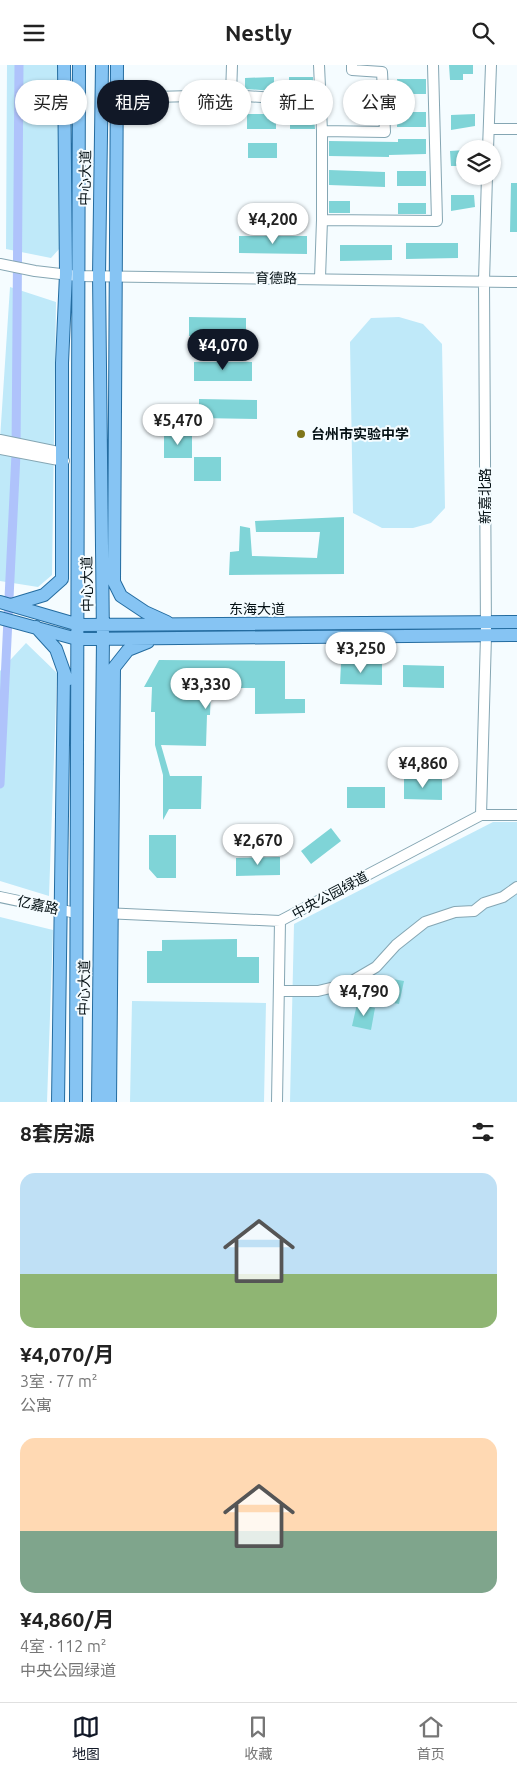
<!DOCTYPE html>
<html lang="zh">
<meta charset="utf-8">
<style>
body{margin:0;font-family:Ubuntu,"Noto Sans SC",sans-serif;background:#f2f2f2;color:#222;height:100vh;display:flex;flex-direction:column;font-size:19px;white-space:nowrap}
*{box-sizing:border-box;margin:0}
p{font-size:16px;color:#767676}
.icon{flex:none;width:28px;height:28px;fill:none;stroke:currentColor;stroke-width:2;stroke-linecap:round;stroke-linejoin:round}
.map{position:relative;height:1037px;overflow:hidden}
.panel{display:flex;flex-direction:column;background:#fff;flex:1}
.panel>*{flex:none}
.banner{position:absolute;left:15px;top:15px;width:488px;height:45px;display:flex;gap:10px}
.controls{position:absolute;left:456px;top:75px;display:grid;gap:10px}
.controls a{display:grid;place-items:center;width:45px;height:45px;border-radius:50%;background:#fff;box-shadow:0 1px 4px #0004;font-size:25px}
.price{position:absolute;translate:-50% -42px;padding:0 11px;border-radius:18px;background:#fff;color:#222;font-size:16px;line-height:32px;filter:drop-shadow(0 1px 2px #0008)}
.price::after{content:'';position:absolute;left:50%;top:30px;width:15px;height:11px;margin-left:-8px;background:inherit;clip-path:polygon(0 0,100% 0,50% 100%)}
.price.selected{background:#111827;color:#fff}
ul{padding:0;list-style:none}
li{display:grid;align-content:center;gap:10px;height:265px;padding:0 20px}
li span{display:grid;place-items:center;height:155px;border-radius:15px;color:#555}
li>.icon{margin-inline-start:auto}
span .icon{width:90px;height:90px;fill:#fffc;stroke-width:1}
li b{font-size:21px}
h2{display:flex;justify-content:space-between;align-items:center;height:60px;padding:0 20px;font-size:21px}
.tag{padding:0 18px;border-radius:22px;background:#fff;box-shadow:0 1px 4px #0004;font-size:18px;line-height:45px}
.tag.selected{background:#111827;color:#fff}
header{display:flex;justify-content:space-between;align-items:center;height:65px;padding:0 20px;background:#fff;font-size:22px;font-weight:700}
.dock{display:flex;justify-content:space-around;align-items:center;height:70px;border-top:1px solid #e0e0e0;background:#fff;font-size:14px;color:#767676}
.dock a{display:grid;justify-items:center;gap:2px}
.dock .selected{color:#111827}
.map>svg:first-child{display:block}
.green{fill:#bfe9f9}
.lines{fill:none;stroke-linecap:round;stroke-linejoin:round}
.canal{stroke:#afc3fb;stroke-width:9}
.building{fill:#7fd4d7}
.minor-casing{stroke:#85a6b3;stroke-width:12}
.major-casing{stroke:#246ca0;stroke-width:14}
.minor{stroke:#fff;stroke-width:10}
.major{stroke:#86c4f3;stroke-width:12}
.poi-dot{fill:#7f761a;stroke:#f5fcff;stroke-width:2}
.labels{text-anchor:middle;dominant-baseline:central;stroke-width:4;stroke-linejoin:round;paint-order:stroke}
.street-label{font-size:14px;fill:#041014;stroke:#f5fcff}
.poi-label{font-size:14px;font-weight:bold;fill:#041014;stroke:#f5fcff;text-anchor:start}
</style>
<header><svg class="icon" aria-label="menu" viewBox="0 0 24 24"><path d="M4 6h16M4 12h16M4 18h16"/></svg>Nestly<svg class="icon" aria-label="search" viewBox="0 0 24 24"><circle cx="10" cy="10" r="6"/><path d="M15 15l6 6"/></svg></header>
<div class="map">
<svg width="517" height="1037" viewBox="0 0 517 1037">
<rect width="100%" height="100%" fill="#f5fcff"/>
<path class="green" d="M7 0H58L60 183 51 193 6 184Z
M10 222 56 237 52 510 38 522 0 516V374Z
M399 252 423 259 442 279 445 443 431 458 413 463H382L353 448 350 277 371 253Z
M26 578 57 608 49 831 0 816V606Z
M493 757H517V1037H290L294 859Z
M0 852 53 865 47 1037H0Z
M132 936 266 938 264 1037H130Z"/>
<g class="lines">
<path class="canal" d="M0 719 16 389 19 0"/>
</g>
<path class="building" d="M449 0H473V9H463V15H450Z
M274 12V26L245 24V13Z
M289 12H313V27H289Z
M397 14H426V29H397Z
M397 47H426V62H397Z
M247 49H276V64H247Z
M290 49H314L315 64H290Z
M475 49V61L451 65V50Z
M398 74H426V89L389 90V92L329 91V76L398 77Z
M248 78H277V93H248Z
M465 85V97H462L463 101H451L450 86Z
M329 105 385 107V122L329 120Z
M397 106H426V121H397Z
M511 118H517V167H510Z
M451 130H474L475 142 451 146Z
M329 136H350V148H329Z
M398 138H426V149H398Z
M239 171H307V189L239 188Z
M406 178H458V193L406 194Z
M340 180H392V195L340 196Z
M189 252 246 253V272L189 271Z
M194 297H252V316H194Z
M199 334 257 335V354L199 353Z
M164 369H192V393H164Z
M194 392H221V416H194Z
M344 452V509L229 510 230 487 239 486 240 461 250 463 252 491 317 493 320 467H256L255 456Z
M159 595 285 596V634H305V648L255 649V623H211L210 650H207L206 681 161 680 170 711H202L201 744H169L163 755V710L155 680V647H151L152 622H144Z
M341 598 382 599V620L340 619Z
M403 600 444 601V623L403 622Z
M404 713 442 714V735L404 734Z
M347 722H385V743H347Z
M331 763 341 776 311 799 301 786Z
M149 770H176V813H157L149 804Z
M280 792V810L236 811V793Z
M237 874V892H259V918H147V886H162V875Z
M387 913 404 916 399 939 382 936Z
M357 939 375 943 371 965 352 961Z"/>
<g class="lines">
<defs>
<path id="minor" d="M319 0 322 66
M231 30 232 0
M116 33 231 30 320 36
M489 64H517
M488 84 491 0
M322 155V66L385 67 382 7 352 5V0
M0 199 35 206 78 211 517 217
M320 213 322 155 437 156 433 0
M0 375 63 388
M0 384 64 396
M481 750 486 571 484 216 487 111
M0 832 76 848
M104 848 280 856
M279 926H318L347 919 376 902 396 880 425 857 455 847 474 846 484 838 503 832 517 822
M277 1037 280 856 481 750H517"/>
<path id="major" d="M111 511 121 531 145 547 167 557
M114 517 117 0
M0 537 79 560 517 557
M11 540 44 530 62 514V298L66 209 64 0
M0 553 77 574 517 570
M36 562 56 584 67 615
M109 609 128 585 148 577
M58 1037 64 607
M76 1037 79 0
M98 1037 103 573 99 210 102 0
M110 1037 114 604"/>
</defs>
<use href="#minor" class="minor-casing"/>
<use href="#major" class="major-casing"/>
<use href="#minor" class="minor"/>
<use href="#major" class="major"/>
</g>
<circle class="poi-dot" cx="301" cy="369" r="5"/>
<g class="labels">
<g class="street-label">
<text transform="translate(85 113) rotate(-89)">中心大道</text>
<text transform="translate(276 213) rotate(1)">育德路</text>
<text transform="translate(485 431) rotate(-90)">新嘉北路</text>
<text transform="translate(87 519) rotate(-91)">中心大道</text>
<text x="257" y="544">东海大道</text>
<text transform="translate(330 830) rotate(-28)">中央公园绿道</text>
<text transform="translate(38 840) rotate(12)">亿嘉路</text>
<text transform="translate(84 923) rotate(-89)">中心大道</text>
</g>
<g class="poi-label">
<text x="311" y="369">台州市实验中学</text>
</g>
</g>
</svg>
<div class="controls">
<a><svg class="icon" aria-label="layers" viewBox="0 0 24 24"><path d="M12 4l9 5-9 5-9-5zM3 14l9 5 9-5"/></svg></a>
</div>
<b class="price" style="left:273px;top:180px">¥4,200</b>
<b class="price selected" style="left:223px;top:306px">¥4,070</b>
<b class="price" style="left:178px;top:381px">¥5,470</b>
<b class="price" style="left:361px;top:609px">¥3,250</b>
<b class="price" style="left:206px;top:645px">¥3,330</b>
<b class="price" style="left:423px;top:724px">¥4,860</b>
<b class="price" style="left:258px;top:801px">¥2,670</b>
<b class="price" style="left:364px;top:952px">¥4,790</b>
<div class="banner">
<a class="tag">买房</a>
<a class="tag selected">租房</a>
<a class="tag">筛选</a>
<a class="tag">新上</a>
<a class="tag">公寓</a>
</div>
</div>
<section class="panel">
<h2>8套房源<svg class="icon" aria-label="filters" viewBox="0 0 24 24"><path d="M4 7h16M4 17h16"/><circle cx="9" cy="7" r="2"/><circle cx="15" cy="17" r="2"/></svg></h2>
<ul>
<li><span style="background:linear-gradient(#bfe0f5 65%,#8fb573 0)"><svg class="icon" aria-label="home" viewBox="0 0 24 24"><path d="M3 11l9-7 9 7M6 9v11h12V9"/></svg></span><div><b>¥4,070/月</b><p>3室 · 77 m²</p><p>公寓</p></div></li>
<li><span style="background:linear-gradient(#ffd9b3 60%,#7fa58c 0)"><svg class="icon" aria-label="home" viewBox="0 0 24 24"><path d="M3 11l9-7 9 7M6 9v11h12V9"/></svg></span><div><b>¥4,860/月</b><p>4室 · 112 m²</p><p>中央公园绿道</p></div></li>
</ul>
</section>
<nav class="dock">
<a class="selected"><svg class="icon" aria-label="map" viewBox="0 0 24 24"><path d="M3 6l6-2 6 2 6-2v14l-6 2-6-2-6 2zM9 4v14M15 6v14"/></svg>地图</a>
<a><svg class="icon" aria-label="saved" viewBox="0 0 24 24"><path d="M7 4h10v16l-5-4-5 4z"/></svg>收藏</a>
<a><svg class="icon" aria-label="home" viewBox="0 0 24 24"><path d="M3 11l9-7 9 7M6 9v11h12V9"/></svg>首页</a>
</nav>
